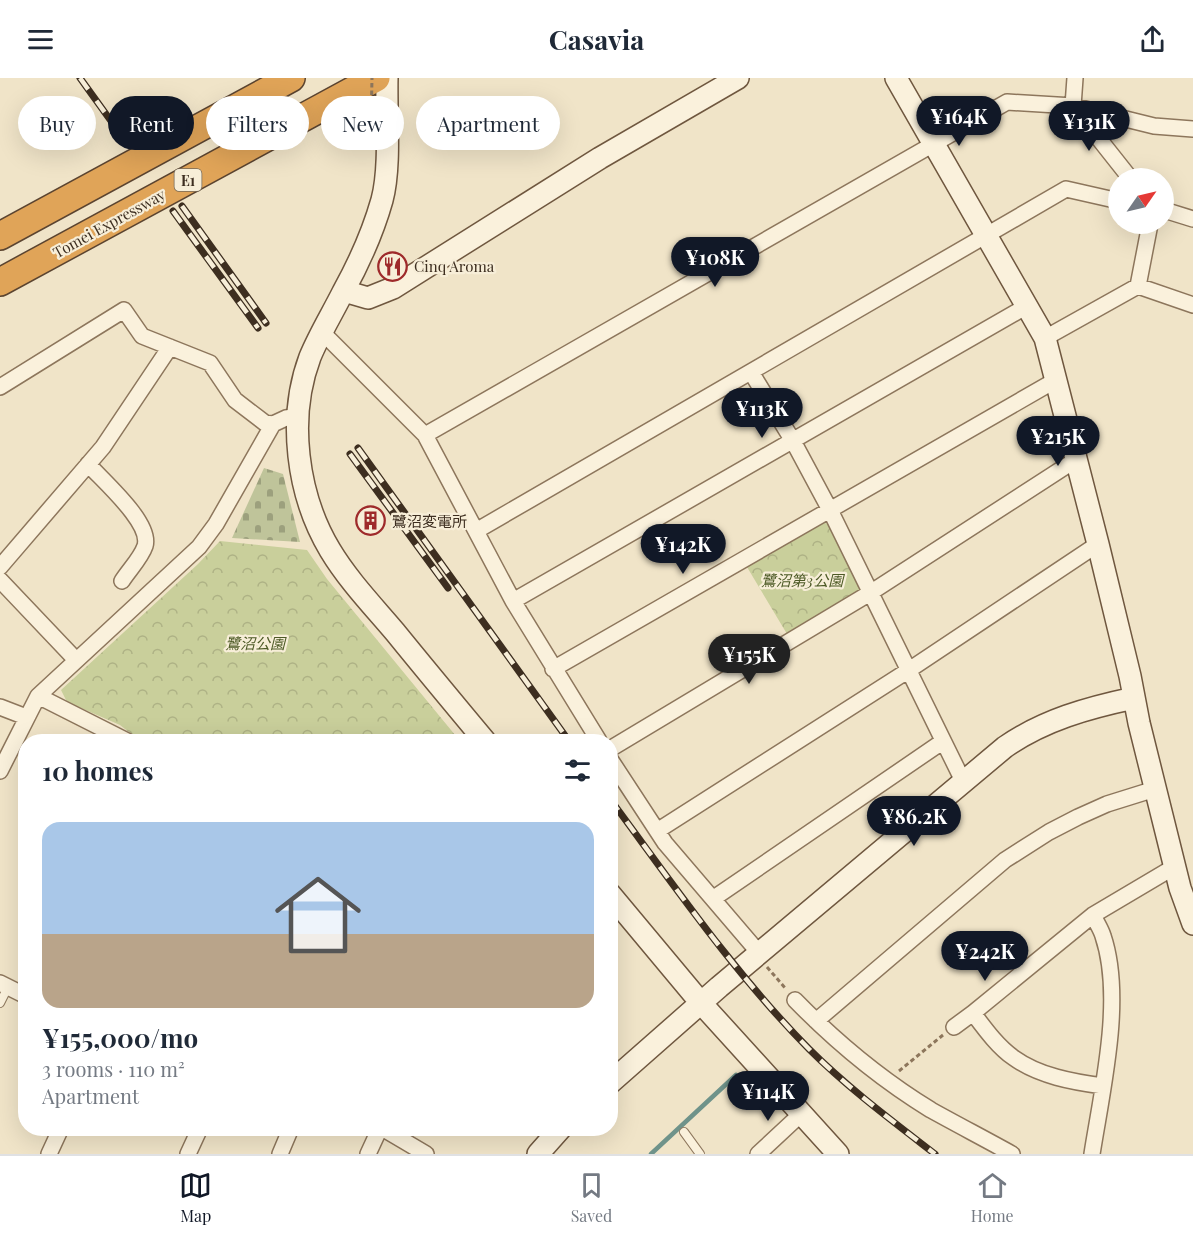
<!DOCTYPE html>
<meta charset="utf-8">
<style>
body{margin:0;font-family:"Playfair Display","Noto Sans JP",serif;background:#f2f2f3;color:#1f2937;height:100vh;display:flex;flex-direction:column;font-size:22px;white-space:nowrap}
*{box-sizing:border-box;margin:0}
p{font-size:20px;color:#747a83}
.icon{flex:none;width:33px;height:33px;fill:none;stroke:currentColor;stroke-width:2;stroke-linecap:round;stroke-linejoin:round}
.map{position:relative;flex:1;overflow:hidden}
.drawer{position:absolute;left:18px;top:656px;width:600px;height:402px;display:flex;flex-direction:column;background:#fff;border-radius:24px;box-shadow:0 6px 24px #0002}
.drawer>*{flex:none}
.banner{position:absolute;left:18px;top:18px;width:600px;height:54px;display:flex;gap:12px}
.needle{width:39px;rotate:56deg}
.buttons{position:absolute;left:1108px;top:90px;display:grid;gap:12px}
.buttons a{display:grid;place-items:center;width:66px;height:66px;border-radius:50%;background:#fff;box-shadow:0 6px 24px #0002;font-size:30px}
.price{position:absolute;translate:-50% -51px;padding:0 14px;border-radius:21px;background:#111827;color:#fff;font-size:20px;line-height:39px;filter:drop-shadow(0 2px 3px #0008)}
.price::after{content:'';position:absolute;left:50%;top:36px;width:18px;height:14px;margin-left:-9px;background:inherit;clip-path:polygon(0 0,100% 0,50% 100%)}
.price.selected{background:#222;color:#fff}
ul{padding:0;list-style:none}
li{display:grid;align-content:center;gap:12px;height:318px;padding:0 24px}
li span{display:grid;place-items:center;height:186px;border-radius:18px;color:#555}
li>.icon{margin-inline-start:auto}
span .icon{width:108px;height:108px;fill:#fffc;stroke-width:1}
li b{font-size:26px}
h2{display:flex;justify-content:space-between;align-items:center;height:72px;padding:0 24px;font-size:26px}
.chip{padding:0 21px;border-radius:27px;background:#fff;box-shadow:0 6px 24px #0002;font-size:21px;line-height:54px}
.chip.selected{background:#111827;color:#fff}
header{display:flex;justify-content:space-between;align-items:center;height:78px;padding:0 24px;background:#fff;font-size:27px;font-weight:700}
.menu{display:flex;justify-content:space-around;align-items:center;height:84px;border-top:2px solid #e0e1e3;background:#fff;font-size:16px;color:#747a83}
.menu a{display:grid;justify-items:center;gap:3px}
.menu .selected{color:#111827}
.map>svg:first-child{display:block}
.cemetery{fill:url(#cemetery-stones)}
.park{fill:url(#park-crowns)}
.lines{fill:none;stroke-linecap:round;stroke-linejoin:round}
.stream{stroke:#6f938a;stroke-width:4.5}
.lane-casing{stroke:#8d765c;stroke-width:10}
.street-casing{stroke:#8d765c;stroke-width:18}
.secondary-casing{stroke:#6f573f;stroke-width:24}
.highway-casing{stroke:#5b4430;stroke-width:30}
.path{stroke:#8d765c;stroke-width:3;stroke-dasharray:4.5 3;stroke-linecap:butt}
.lane{stroke:#faf1dc;stroke-width:8}
.street{stroke:#faf1dc;stroke-width:15}
.secondary{stroke:#faf1dc;stroke-width:21}
.highway{stroke:#e0a458;stroke-width:27}
.rail-casing{stroke:#3d2e20;stroke-width:7}
.rail{stroke:#f7eed8;stroke-width:4.5;stroke-dasharray:14;stroke-linecap:butt}
.path-bridge{stroke:#8d765c;stroke-width:3;stroke-dasharray:4.5 3;stroke-linecap:butt}
.labels{text-anchor:middle;dominant-baseline:central;stroke-width:4.5;stroke-linejoin:round;paint-order:stroke}
.shield{fill:#f7eed8;stroke:#756857;stroke-width:1.5}
.shield-label{font-size:14px;font-weight:bold;fill:#3d2e20}
.street-label{font-size:15px;fill:#3d2e20;stroke:#f7eed8}
.poi-label{font-size:15px;fill:#3d2e20;stroke:#f7eed8;text-anchor:start}
.park-label{font-size:15px;font-style:italic;fill:#4d5a26;stroke:#f7eed8}
</style>
<header><svg class="icon" aria-label="menu" viewBox="0 0 24 24"><path d="M4 6h16M4 12h16M4 18h16"/></svg>Casavia<svg class="icon" aria-label="share" viewBox="0 0 24 24"><path d="M12 15V3M7 8l5-5 5 5M5 13v7h14v-7"/></svg></header>
<div class="map">
<svg width="1193" height="1076" viewBox="0 0 1193 1076">
<defs>
<pattern id="cemetery-stones" width="16" height="16" patternUnits="userSpaceOnUse" patternTransform="scale(1.5)"><rect width="16" height="16" fill="#bfc49a"/><path d="M2 7V4a2 2 0 0 1 4 0v3zM10 15v-3a2 2 0 0 1 4 0v3z" fill="#9ca07d"/></pattern>
<pattern id="park-crowns" width="20" height="18" patternUnits="userSpaceOnUse" patternTransform="scale(1.5)"><rect width="20" height="18" fill="#c9cf9b"/><path d="M2 6a3 3 0 1 1 6 0M12 15a3 3 0 1 1 6 0" fill="none" stroke="#aeb285"/></pattern>
</defs>
<rect width="100%" height="100%" fill="#f0e4c8"/>
<path class="cemetery" d="M264 390 283 396 300 464 232 460Z"/>
<path class="park" d="M822 444 831 447 859 502V513L787 556 747 489Z
M220 463 307 472 327 501 460 663H140L120 647 67 624 61 612 198 486Z"/>
<g class="lines">
<path class="stream" d="M651 1076 736 997"/>
<defs>
<path id="lane" d="M0 925 8 909
M684 1054 700 1076"/>
<path id="street" d="M1075 0 1073 28 1130 100
M1164 132 1193 141
M1138 208 1150 146
M322 254 425 357
M1045 260 1138 208 1193 227
M751 294 793 363 830 432 963 703
M0 309 124 232 142 258 210 285 235 322 265 345 273 346 286 340 299 338
M88 386C103 403 152 445 145 468 141 480 129 492 122 503
M476 453 1066 111 1119 123
M0 489 103 369 170 269
M0 502 76 582
M513 523 1027 228
M553 591 1056 302
M38 618 127 663
M0 629 26 639
M599 663 513 523 425 357 1007 24 1073 28 1154 48 1193 51
M610 671 870 515 1077 381
M610 681 665 765 759 875
M0 693 38 618 199 469 216 446 273 346
M657 753 909 592 1098 466
M714 820 942 664
M0 905 26 918
M795 922C835 963 882 1002 931 1032 958 1047 985 1061 1012 1076
M816 943 1005 782 1049 754 1078 739 1107 726 1155 711
M954 949 973 935
M1103 1008C1073 1004 1039 998 1014 980 998 969 985 951 973 935L1093 837 1174 789
M382 1050 426 1076
M49 1076 61 1050
M188 1076 200 1050
M280 1076 291 1050
M368 1076 380 1050
M758 1076 801 1036
M1092 1076C1102 1012 1124 920 1103 858 1101 851 1096 844 1093 837"/>
<path id="secondary" d="M387 0C386 36 391 89 382 122 373 154 359 185 343 214 332 236 319 257 310 279 287 340 297 417 330 472 348 502 373 528 395 554 425 591 455 627 485 663
M896 0 1045 260 1098 466 1130 598 1139 645 1180 810 1193 846
M344 213 368 220 393 210 600 80 738 0
M610 816 701 925 838 1076
M610 1005 719 909 1005 669C1044 642 1087 630 1134 620
M538 1076 561 1050"/>
<path id="highway" d="M0 158 291 0
M0 204 376 0"/>
</defs>
<use href="#lane" class="lane-casing"/>
<use href="#street" class="street-casing"/>
<use href="#secondary" class="secondary-casing"/>
<use href="#highway" class="highway-casing"/>
<path class="path" d="M767 889 786 911
M899 993 943 957"/>
<use href="#lane" class="lane"/>
<use href="#street" class="street"/>
<use href="#secondary" class="secondary"/>
<use href="#highway" class="highway"/>
<defs>
<path id="rail" d="M80 0 124 61
M182 128 266 245
M173 133 258 250
M358 370 569 663
M350 376 448 510
M610 721C673 806 734 895 809 971 847 1009 891 1042 935 1076"/>
</defs>
<use href="#rail" class="rail-casing"/>
<use href="#rail" class="rail"/>
<path class="path-bridge" d="M371 47 372 0"/>
</g>
<defs>
<symbol id="restaurant-ring" viewBox="-11 -11 22 22"><circle r="9.5" fill="#f7eed8" stroke="#9e2a2b" stroke-width="1.5"/><path d="M-5-6h1v4h1v-4h1v4h1v-4h1v5L-1.5 .5V6h-2V.5L-5-1ZM5-6V6H3V1.5H1.5Q1.5-4 5-6Z" fill="#9e2a2b"/></symbol>
<symbol id="building-ring" viewBox="-11 -11 22 22"><circle r="9.5" fill="#f7eed8" stroke="#9e2a2b" stroke-width="1.5"/><path d="M-4-6H4V6H1V3H-1V6H-4ZM-2.5-4.3h1.7v1.8h-1.7ZM.8-4.3h1.7v1.8H.8ZM-2.5-1h1.7V.8h-1.7ZM.8-1h1.7V.8H.8Z" fill="#9e2a2b"/></symbol>
</defs>
<g fill-rule="evenodd">
<use href="#restaurant-ring" x="376" y="172" width="33" height="33"/>
<use href="#building-ring" x="354" y="426" width="33" height="33"/>
</g>
<g class="labels">
<rect class="shield" x="174.5" y="91" width="27" height="22" rx="4.5"/>
<g class="shield-label">
<text x="188" y="102">E1</text>
</g>
<g class="street-label">
<text transform="translate(109 145) rotate(-29)">Tomei Expressway</text>
</g>
<g class="poi-label">
<text x="414" y="188">Cinq Aroma</text>
<text x="392" y="443">鷺沼変電所</text>
</g>
<g class="park-label">
<text x="802" y="502">鷺沼第3公園</text>
<text x="255" y="565">鷺沼公園</text>
</g>
</g>
</svg>
<div class="buttons">
<a><svg class="needle" viewBox="-14 -14 28 28"><path d="M0-13l5 13h-10z" fill="#e53935"/><path d="M0 13l5-13h-10z" fill="#747a83"/></svg></a>
</div>
<b class="price" style="left:959px;top:69px">¥164K</b>
<b class="price" style="left:1089px;top:74px">¥131K</b>
<b class="price" style="left:715px;top:210px">¥108K</b>
<b class="price" style="left:762px;top:361px">¥113K</b>
<b class="price" style="left:1058px;top:389px">¥215K</b>
<b class="price" style="left:683px;top:497px">¥142K</b>
<b class="price selected" style="left:749px;top:607px">¥155K</b>
<b class="price" style="left:914px;top:769px">¥86.2K</b>
<b class="price" style="left:985px;top:904px">¥242K</b>
<b class="price" style="left:768px;top:1044px">¥114K</b>
<div class="banner">
<a class="chip">Buy</a>
<a class="chip selected">Rent</a>
<a class="chip">Filters</a>
<a class="chip">New</a>
<a class="chip">Apartment</a>
</div>
<section class="drawer">
<h2>10 homes<svg class="icon" aria-label="filters" viewBox="0 0 24 24"><path d="M4 7h16M4 17h16"/><circle cx="9" cy="7" r="2"/><circle cx="15" cy="17" r="2"/></svg></h2>
<ul>
<li><span style="background:linear-gradient(#a9c7e8 60%,#b9a48a 0)"><svg class="icon" aria-label="home" viewBox="0 0 24 24"><path d="M3 11l9-7 9 7M6 9v11h12V9"/></svg></span><div><b>¥155,000/mo</b><p>3 rooms · 110 m²</p><p>Apartment</p></div></li>
</ul>
</section>
</div>
<nav class="menu">
<a class="selected"><svg class="icon" aria-label="map" viewBox="0 0 24 24"><path d="M3 6l6-2 6 2 6-2v14l-6 2-6-2-6 2zM9 4v14M15 6v14"/></svg>Map</a>
<a><svg class="icon" aria-label="saved" viewBox="0 0 24 24"><path d="M7 4h10v16l-5-4-5 4z"/></svg>Saved</a>
<a><svg class="icon" aria-label="home" viewBox="0 0 24 24"><path d="M3 11l9-7 9 7M6 9v11h12V9"/></svg>Home</a>
</nav>
